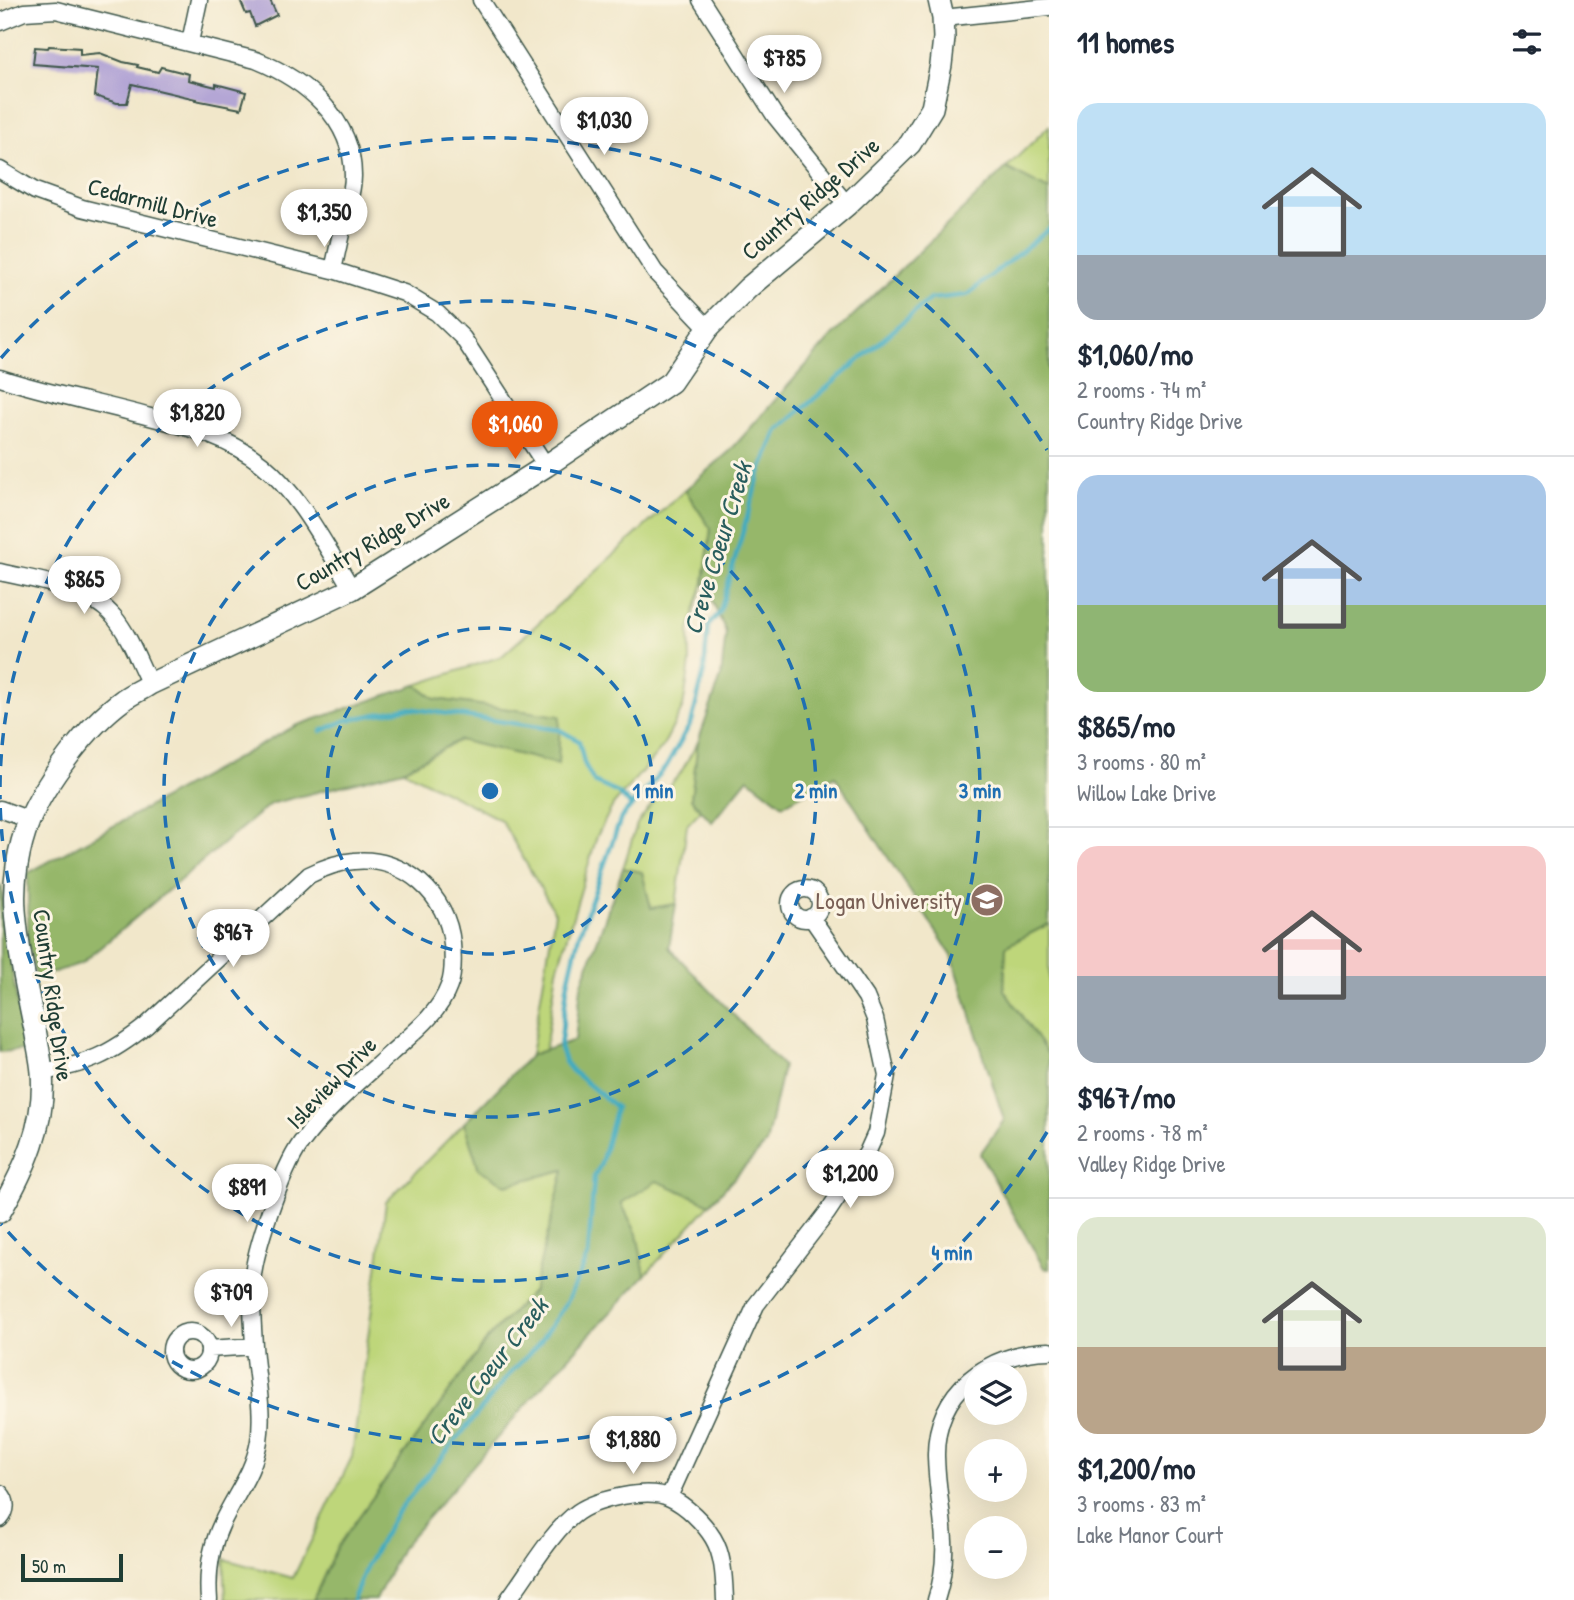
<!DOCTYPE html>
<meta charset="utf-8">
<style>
body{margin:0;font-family:"Patrick Hand",sans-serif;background:#f2f2f3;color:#1f2937;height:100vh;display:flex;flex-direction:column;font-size:26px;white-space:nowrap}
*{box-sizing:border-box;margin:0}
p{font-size:23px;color:#747a83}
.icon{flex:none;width:38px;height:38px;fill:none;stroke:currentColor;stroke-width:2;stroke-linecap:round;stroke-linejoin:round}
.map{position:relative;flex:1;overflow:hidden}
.panel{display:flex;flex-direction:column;background:#fff;width:525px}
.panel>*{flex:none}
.fabs{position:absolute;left:964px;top:1362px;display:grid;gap:14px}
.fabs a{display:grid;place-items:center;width:63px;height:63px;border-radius:50%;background:#fff;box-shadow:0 7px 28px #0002;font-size:35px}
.scale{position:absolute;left:21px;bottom:18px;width:102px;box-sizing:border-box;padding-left:7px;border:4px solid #1f3d34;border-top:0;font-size:19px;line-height:24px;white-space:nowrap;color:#1f3d34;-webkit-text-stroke:5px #fcf5e5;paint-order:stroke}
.price{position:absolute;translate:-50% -60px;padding:0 16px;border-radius:24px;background:#fff;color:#222;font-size:23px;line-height:46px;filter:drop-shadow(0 2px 4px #0008)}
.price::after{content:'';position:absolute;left:50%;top:42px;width:21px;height:16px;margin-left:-10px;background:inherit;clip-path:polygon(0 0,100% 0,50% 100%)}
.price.selected{background:#ea580c;color:#fff}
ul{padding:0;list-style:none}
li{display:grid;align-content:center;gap:14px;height:371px;padding:0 28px}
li+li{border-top:2px solid #e0e1e3}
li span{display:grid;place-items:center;height:217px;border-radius:21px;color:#555}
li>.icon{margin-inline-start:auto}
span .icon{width:126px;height:126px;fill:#fffc;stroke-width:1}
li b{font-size:30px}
h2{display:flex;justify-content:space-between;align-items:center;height:84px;padding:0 28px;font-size:30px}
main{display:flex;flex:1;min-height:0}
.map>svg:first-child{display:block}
.green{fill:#bed67a;stroke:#6e8a57;stroke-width:2}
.forest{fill:#96b76a;stroke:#5a7a4f;stroke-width:2}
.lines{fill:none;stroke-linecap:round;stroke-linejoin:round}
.stream{stroke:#41abc0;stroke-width:4.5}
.building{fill:#b4a6d5}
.street-casing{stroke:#3e564a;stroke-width:19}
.secondary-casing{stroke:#3e564a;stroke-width:24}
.street{stroke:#fff;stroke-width:16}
.secondary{stroke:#fff;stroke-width:21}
.ring{fill:none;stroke:#1f6fb2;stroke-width:3.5;stroke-dasharray:12 9}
.labels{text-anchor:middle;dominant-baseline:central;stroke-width:6;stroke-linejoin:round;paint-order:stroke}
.street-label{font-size:24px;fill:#1f3d34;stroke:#fcf5e5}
.education-label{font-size:24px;fill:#785e54;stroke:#fcf5e5;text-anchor:end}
.water-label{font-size:26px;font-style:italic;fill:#295e5e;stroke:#fcf5e5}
.centre{fill:#1f6fb2;stroke:#fcf5e5;stroke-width:3.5}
.ring-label{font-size:21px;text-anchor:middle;font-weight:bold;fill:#1f6fb2;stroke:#fcf5e5;stroke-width:6;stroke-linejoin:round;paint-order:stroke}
</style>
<main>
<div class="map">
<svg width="1049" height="1600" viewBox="0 0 1049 1600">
<rect width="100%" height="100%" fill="#fcf5e5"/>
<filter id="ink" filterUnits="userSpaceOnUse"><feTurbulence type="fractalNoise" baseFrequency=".0143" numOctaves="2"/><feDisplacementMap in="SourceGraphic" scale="14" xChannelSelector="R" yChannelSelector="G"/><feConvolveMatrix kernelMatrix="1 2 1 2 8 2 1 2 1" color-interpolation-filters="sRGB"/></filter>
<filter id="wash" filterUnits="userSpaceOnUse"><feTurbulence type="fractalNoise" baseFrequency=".00686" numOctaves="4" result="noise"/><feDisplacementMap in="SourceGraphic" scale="28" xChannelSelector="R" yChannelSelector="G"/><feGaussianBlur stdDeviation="1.57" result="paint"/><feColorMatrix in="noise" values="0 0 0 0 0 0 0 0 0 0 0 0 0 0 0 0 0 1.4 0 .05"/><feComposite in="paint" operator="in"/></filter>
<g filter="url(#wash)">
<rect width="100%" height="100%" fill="#f1e7ca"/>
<path class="green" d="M1049 126V190H1048L1006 168Z
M685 490 711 529 704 582 689 630 690 663 683 707 662 748 613 805 597 836 557 970 545 1050 531 1055 555 913 501 820 403 770 459 740 558 764 559 716 435 699 416 685 502 656Z
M698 742 691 799 703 808 687 825 676 904 651 908 642 872 623 868 637 824 653 803 680 774Z
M1049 924V1056L1004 990 1006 946Z
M464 1123 479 1169H565L533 1291 489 1337 337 1547 313 1600H226L224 1559 293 1578 352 1457 386 1202Z
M657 1180 710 1204 645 1275 637 1234 621 1203Z"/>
<path class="forest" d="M1006 168 1049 190V924L1006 946 1004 990 1049 1056V1269L1044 1268 980 1154 1004 1120 952 956 835 776 783 805 748 778 712 822 691 799 698 742 721 677 726 632 704 582 711 529 685 490 730 451 833 335Z
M416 685 435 699 560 716 558 764 459 740 403 770 270 804 82 963 36 978 28 942V873L295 726Z
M623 868 642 872 651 908 676 904 669 948 783 1066 766 1144 710 1204 657 1181 621 1203 637 1234 645 1275 546 1382 401 1548 376 1600H313L337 1547 489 1337 533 1291 564 1170 506 1185 479 1169 464 1123 531 1055 575 1040 581 986Z
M2 886 5 928 25 1050 0 1052V887Z"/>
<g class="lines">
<path class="stream" d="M321 731 347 720 408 708 560 730 579 741 584 763 594 782 618 793 631 805
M353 1600 366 1567 395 1515 513 1370 537 1346 565 1305 588 1256 594 1177 601 1164 616 1107 571 1070 565 1062 560 1048 567 987 579 935 621 818 666 767 692 721 704 671 708 626 720 612 759 475 778 430 930 299 967 295 1049 229"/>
</g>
<g id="blocks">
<path class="building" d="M240 0H270L277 15 255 26 250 13 246 14Z
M49 46 80 48V55L100 53 123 62 138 65 137 67 158 72 161 67 189 74 188 80 216 87V84L246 92 241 109 195 100 196 99 132 84 127 103H117L95 96 98 69 33 64 35 47 48 48Z"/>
</g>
</g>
<g filter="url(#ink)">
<use href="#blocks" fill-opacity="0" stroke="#3e564a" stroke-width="2"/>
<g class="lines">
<defs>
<path id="street" d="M481 0 655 272 708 328
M701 0 775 116 847 205
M943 18 1049 7
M0 22 24 12 56 10 256 60C305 80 353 118 353 176 353 190 348 205 345 218 340 235 337 253 333 270
M190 42 199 0
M0 170 35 191 82 208 333 270 404 293 437 313 463 338 546 466
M0 378C49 394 100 403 150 417 189 427 229 438 262 464 301 496 326 547 352 589
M0 572C37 581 88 586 114 617 130 636 139 663 150 684
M0 809 30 820
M790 904a15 15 0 1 1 30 0a15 15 0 1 1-30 0Z
M42 1072C89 1064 109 1055 146 1026L309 875C323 868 338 862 354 861 404 856 448 895 452 944 453 956 454 974 449 986 439 1014 412 1034 391 1053 359 1082 326 1109 301 1143 282 1170 254 1250 252 1283 251 1303 253 1325 254 1346 256 1377 264 1410 259 1441 254 1472 235 1495 222 1523 211 1546 207 1574 209 1600
M171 1351a19 19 0 1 1 38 0a19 19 0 1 1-38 0Z
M209 1349 254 1346
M0 1493C8 1501 7 1511 0 1519
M669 1497 756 1305 827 1213 867 1153 876 1133 887 1075 875 1019 866 997 811 917
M508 1600C527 1575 553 1529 578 1512 597 1499 649 1487 670 1498 686 1505 704 1523 713 1538 724 1556 724 1580 725 1600
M936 1600C954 1545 937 1510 936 1456 935 1391 989 1352 1049 1351"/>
<path id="secondary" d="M0 1212C25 1169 46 1123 42 1072 41 1060 38 1047 36 1035 28 994 18 952 15 910 13 881 18 848 29 821 45 782 88 725 123 700 131 694 141 690 150 684L352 589 546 466 671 382 708 328 748 288 847 205 910 144 932 108 941 65 944 38 943 18 939 0"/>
</defs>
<use href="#street" class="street-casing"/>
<use href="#secondary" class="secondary-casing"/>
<use href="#street" class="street"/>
<use href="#secondary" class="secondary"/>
</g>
</g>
<g class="ring">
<circle cx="490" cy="791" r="163"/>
<circle cx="490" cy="791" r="326"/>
<path d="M0 787A490 490 0 1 1 0 795"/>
<path d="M1047 1132A653 653 0 0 1 1 1224M1 358A653 653 0 0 1 1047 450"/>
</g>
<defs>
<symbol id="university-disc" viewBox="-11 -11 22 22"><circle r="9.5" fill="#8d6e63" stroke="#fcf5e5"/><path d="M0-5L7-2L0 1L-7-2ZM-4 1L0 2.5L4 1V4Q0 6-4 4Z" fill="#fff"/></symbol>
</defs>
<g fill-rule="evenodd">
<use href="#university-disc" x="968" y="881" width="38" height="38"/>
</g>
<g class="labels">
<g class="street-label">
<text transform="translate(810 198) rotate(-41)">Country Ridge Drive</text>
<text transform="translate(153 202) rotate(15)">Cedarmill Drive</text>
<text transform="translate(372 541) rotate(-30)">Country Ridge Drive</text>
<text transform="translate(54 995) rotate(82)">Country Ridge Drive</text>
<text transform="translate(331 1082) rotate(-46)">Isleview Drive</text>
</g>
<g class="education-label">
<text x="962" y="900">Logan University</text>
</g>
<g class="water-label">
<text transform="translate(717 548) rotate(-73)">Creve Coeur Creek</text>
<text transform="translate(487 1371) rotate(-52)">Creve Coeur Creek</text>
</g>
</g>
<circle cx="490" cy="791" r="10" class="centre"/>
<g class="ring-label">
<text x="653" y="798">1 min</text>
<text x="816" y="798">2 min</text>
<text x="980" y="798">3 min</text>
<text x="952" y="1260">4 min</text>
</g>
</svg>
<div class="fabs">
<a><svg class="icon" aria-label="layers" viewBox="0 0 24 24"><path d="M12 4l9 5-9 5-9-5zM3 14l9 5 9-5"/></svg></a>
<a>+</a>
<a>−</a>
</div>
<div class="scale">50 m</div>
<b class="price" style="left:784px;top:95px">$785</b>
<b class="price" style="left:604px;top:157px">$1,030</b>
<b class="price" style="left:324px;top:249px">$1,350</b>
<b class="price" style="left:197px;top:449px">$1,820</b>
<b class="price selected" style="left:515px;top:461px">$1,060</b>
<b class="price" style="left:84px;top:616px">$865</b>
<b class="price" style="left:233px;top:969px">$967</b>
<b class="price" style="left:850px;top:1210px">$1,200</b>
<b class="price" style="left:247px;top:1224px">$891</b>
<b class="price" style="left:231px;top:1329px">$709</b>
<b class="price" style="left:633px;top:1476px">$1,880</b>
</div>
<section class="panel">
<h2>11 homes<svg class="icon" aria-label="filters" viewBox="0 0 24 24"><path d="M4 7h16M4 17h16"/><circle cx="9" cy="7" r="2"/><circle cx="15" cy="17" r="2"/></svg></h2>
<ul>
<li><span style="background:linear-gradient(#bfe0f5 70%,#9aa5b1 0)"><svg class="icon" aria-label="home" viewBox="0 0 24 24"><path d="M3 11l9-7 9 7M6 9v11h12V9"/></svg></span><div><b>$1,060/mo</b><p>2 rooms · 74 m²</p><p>Country Ridge Drive</p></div></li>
<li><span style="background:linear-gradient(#a9c7e8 60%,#8fb573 0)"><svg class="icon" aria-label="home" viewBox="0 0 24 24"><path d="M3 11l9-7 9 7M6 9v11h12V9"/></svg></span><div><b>$865/mo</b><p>3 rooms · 80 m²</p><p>Willow Lake Drive</p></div></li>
<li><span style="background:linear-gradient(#f6c9c9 60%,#9aa5b1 0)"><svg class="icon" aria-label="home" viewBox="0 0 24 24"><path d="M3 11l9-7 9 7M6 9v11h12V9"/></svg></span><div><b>$967/mo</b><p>2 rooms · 78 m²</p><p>Valley Ridge Drive</p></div></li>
<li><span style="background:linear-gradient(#dfe7d0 60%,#b9a48a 0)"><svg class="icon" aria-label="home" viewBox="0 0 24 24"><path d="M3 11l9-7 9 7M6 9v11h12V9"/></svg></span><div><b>$1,200/mo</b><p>3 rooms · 83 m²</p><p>Lake Manor Court</p></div></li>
</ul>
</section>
</main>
